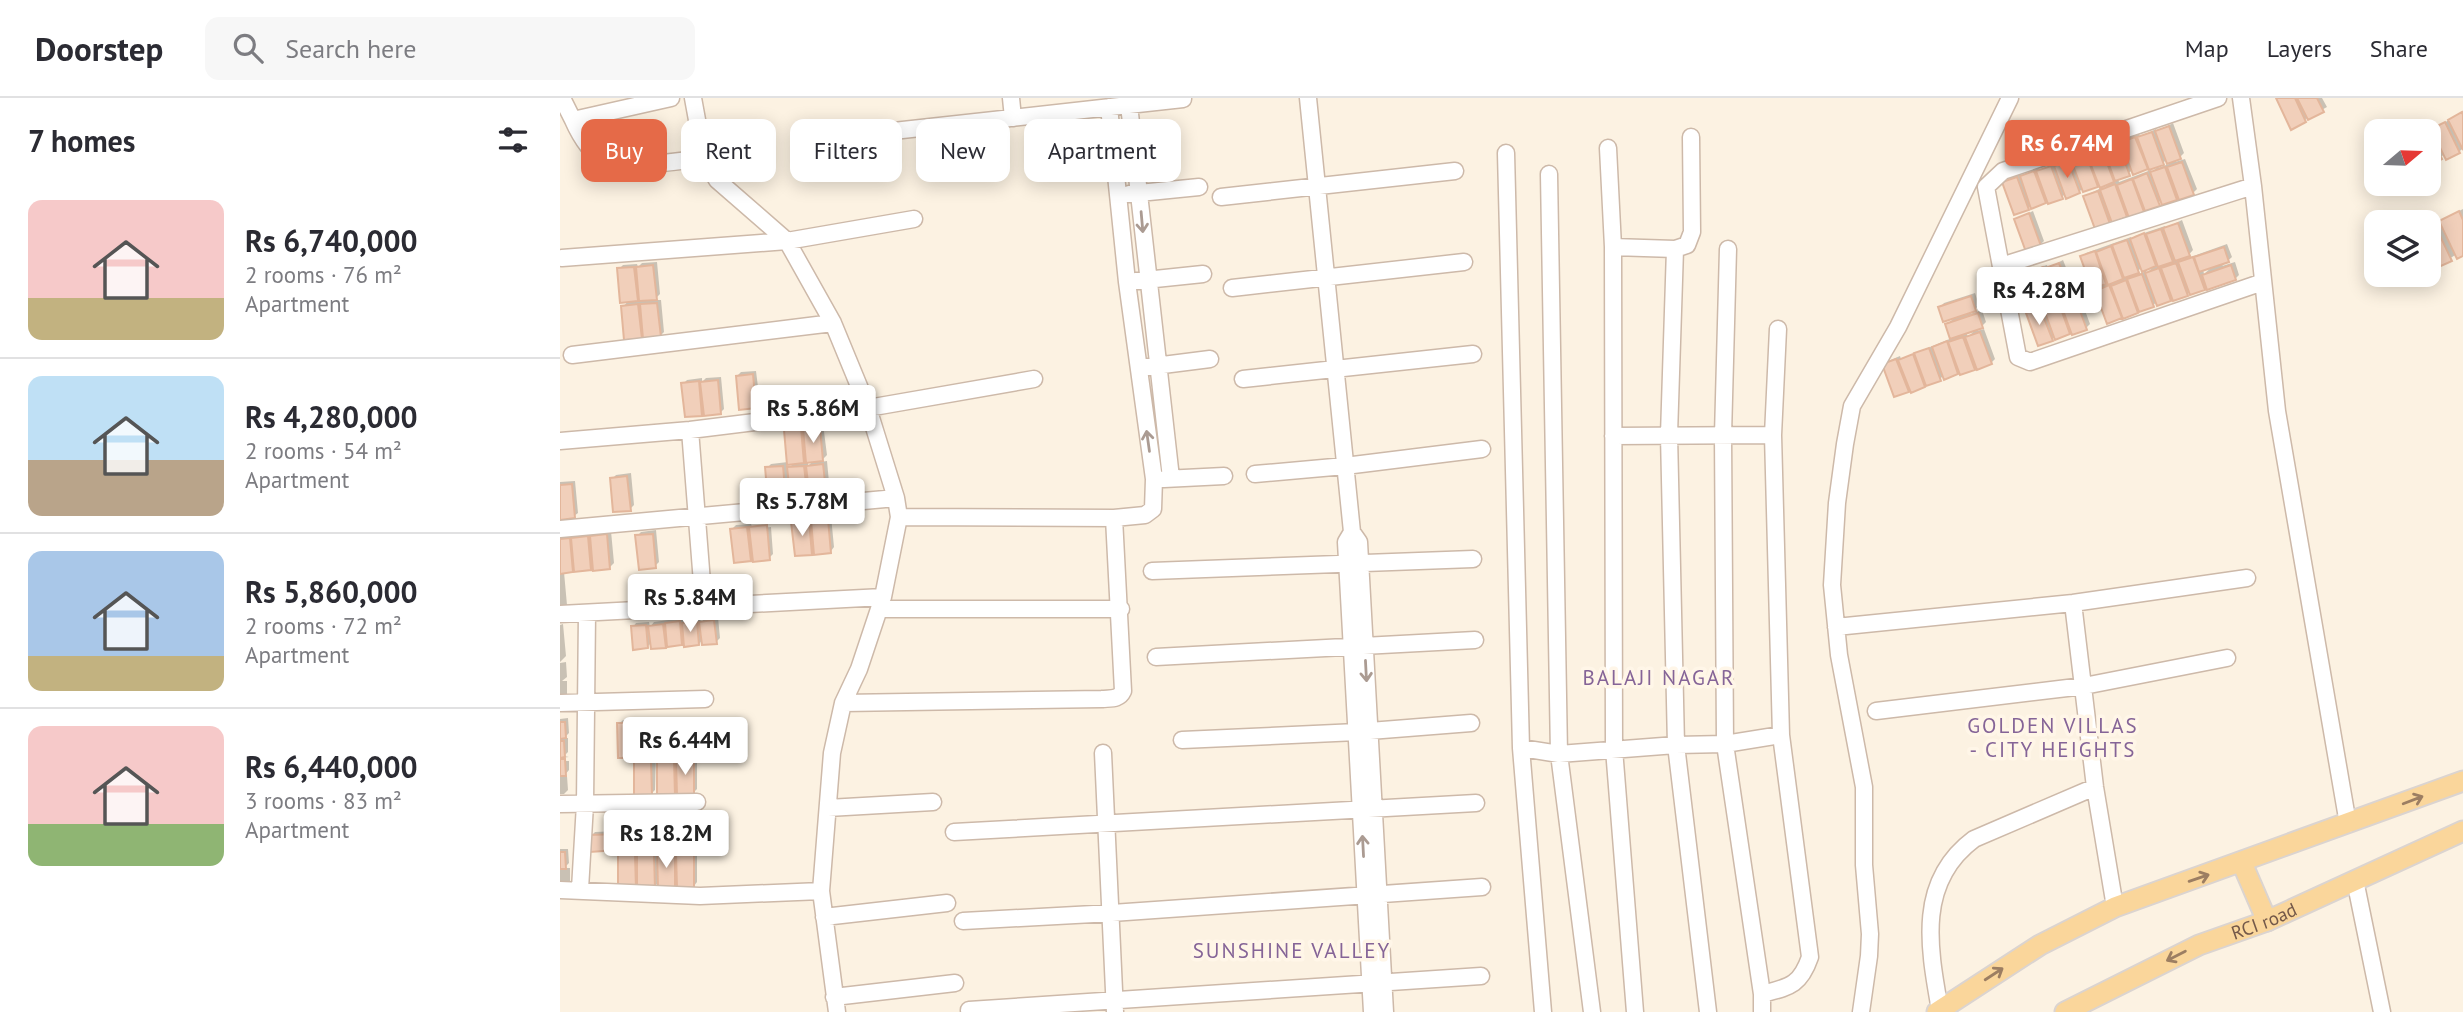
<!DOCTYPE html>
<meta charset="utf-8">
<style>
body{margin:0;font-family:"PT Sans",sans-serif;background:#f7f7f7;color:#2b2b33;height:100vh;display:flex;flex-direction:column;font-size:26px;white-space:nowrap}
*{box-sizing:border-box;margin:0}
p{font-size:23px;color:#7c7c81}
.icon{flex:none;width:38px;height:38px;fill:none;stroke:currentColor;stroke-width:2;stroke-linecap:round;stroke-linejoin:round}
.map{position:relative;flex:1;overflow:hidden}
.drawer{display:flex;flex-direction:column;background:#fff;width:560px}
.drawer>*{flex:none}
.hud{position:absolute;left:21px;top:21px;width:665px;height:63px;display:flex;gap:14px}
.needle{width:46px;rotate:71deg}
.tools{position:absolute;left:1804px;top:21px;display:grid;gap:14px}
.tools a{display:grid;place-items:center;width:77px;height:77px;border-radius:14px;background:#fff;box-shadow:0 4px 18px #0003;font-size:35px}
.price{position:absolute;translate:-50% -60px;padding:0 16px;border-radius:7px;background:#fff;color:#222;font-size:23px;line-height:46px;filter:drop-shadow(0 2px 4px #0008)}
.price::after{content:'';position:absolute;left:50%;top:42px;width:21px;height:16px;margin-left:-10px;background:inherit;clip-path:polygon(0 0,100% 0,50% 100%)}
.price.active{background:#e56a48;color:#fff}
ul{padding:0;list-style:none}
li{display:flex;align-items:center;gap:21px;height:175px;padding:0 28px}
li+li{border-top:2px solid #e1e1e2}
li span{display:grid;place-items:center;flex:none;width:196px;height:140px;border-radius:14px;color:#555}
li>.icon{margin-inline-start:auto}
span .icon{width:84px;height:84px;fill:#fffc;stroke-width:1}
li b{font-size:30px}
h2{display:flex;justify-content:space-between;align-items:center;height:84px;padding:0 28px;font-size:30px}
.pill{padding:0 24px;border-radius:14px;background:#fff;box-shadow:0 4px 18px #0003;font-size:24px;line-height:63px}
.pill.active{background:#e56a48;color:#fff}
header{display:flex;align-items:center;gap:42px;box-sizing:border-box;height:98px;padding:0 35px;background:#fff;border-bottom:2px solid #e1e1e2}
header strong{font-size:33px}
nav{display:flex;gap:38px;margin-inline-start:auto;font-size:24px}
.search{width:490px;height:63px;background:#f7f7f7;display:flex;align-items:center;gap:18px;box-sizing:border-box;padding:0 24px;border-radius:14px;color:#7c7c81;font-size:26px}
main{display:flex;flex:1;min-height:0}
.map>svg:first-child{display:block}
.shadow{fill:#0003;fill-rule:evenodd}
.building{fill:#f1cfba;stroke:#e3b69b;stroke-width:2}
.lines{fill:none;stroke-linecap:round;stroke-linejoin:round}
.minor-casing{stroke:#cdb9a9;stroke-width:19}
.major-casing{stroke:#dbd4d0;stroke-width:23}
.minor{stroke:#fff;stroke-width:16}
.major{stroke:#fad69b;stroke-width:19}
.oneway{stroke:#ab9b92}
.oneway2{stroke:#9c7e62}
.labels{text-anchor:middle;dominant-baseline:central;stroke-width:7;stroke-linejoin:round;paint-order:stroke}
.street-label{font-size:19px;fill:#735849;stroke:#fff6e8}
.neighbourhood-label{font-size:21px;letter-spacing:2px;fill:#856497;stroke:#fff6e8}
</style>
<header>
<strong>Doorstep</strong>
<div class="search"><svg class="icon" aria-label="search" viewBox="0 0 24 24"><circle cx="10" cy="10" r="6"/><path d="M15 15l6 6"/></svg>Search here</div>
<nav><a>Map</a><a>Layers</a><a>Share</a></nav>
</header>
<main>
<section class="drawer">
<h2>7 homes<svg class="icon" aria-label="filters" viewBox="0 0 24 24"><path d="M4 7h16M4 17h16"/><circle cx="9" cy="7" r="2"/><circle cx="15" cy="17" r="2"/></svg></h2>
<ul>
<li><span style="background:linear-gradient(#f6c9c9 70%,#c2b280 0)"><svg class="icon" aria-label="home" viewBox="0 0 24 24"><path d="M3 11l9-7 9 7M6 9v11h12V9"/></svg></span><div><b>Rs 6,740,000</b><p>2 rooms · 76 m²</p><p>Apartment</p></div></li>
<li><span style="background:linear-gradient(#bfe0f5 60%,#b9a48a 0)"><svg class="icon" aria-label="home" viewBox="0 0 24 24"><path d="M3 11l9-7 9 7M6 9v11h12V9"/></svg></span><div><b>Rs 4,280,000</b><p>2 rooms · 54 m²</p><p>Apartment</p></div></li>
<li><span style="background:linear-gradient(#a9c7e8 75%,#c2b280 0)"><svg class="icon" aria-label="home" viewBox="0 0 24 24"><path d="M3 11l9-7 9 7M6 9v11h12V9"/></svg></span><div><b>Rs 5,860,000</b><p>2 rooms · 72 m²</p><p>Apartment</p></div></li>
<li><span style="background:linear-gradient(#f6c9c9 70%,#8fb573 0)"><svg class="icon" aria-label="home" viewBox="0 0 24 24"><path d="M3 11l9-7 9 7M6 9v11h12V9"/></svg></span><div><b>Rs 6,440,000</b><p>3 rooms · 83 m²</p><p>Apartment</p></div></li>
</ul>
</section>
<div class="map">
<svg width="1903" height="914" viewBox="0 0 1903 914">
<rect width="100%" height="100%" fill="#fcf2e2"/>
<path class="shadow" d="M1718 0H1762L1767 9 1731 29Z
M1903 13V50L1899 54 1885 56 1869 66V33H1860L1871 28 1873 32Z
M1613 25 1624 55 1615 64 1625 61 1637 91 1633 95 1602 102 1583 113 1553 120 1549 124 1525 98 1541 90 1542 92 1551 84 1540 85 1537 88 1523 90 1519 94 1488 101 1485 104 1472 107 1468 110 1444 85 1448 81 1461 76 1462 78 1478 70 1479 73 1495 65 1496 68 1512 60 1513 62 1530 54 1531 56 1562 42 1563 44 1567 40 1579 36 1580 39 1596 31 1597 34ZM1607 61 1609 66 1598 70ZM1601 66 1592 74 1591 72 1559 84 1558 81 1573 72Z
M1903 111V156H1897L1869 173V127L1878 122 1879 125 1885 120Z
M1473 113 1484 143 1480 147 1456 121Z
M1622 122 1633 152 1625 161 1667 146 1672 159 1662 168 1675 164 1679 177 1675 181 1631 193 1627 196 1613 198 1598 206 1597 204 1593 207 1565 218 1563 216 1561 218 1537 193 1545 184 1533 189 1522 159 1526 155 1571 139 1572 141 1575 138 1605 128 1606 130ZM1629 156 1621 164 1619 160ZM1595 167 1587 175 1585 171ZM1653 168 1644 176 1643 171ZM1582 169 1584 174 1573 178Z
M1503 162 1515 192 1507 200 1519 196 1530 226 1526 230 1496 240V238L1492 241 1468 216 1482 208 1470 175 1474 171 1487 167 1488 170ZM1494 201 1485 210 1483 205Z
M97 164 100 196 94 202H101L104 234 100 238 85 235 81 239 63 209 69 202 59 171 63 167 77 166 78 169 82 165Z
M1849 177H1861L1851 181Z
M1415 195 1419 207 1410 216 1422 212 1426 224 1417 233 1424 231 1435 261 1431 265 1384 277 1380 281 1351 289 1348 292 1324 267 1328 263 1340 258 1341 261 1392 240 1387 227 1396 218 1380 209 1384 205ZM1417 230 1408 239 1406 234Z
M196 273 200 305 196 309 177 278 181 274Z
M161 279 164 311 160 315 145 312 141 316 123 286 127 282 142 280V284L146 280Z
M263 326 267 357 260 364 267 363 270 395 266 399 251 397 247 401 231 394 225 400 207 370 211 366 228 364 225 333 229 329 244 327 245 331 248 327ZM248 359 254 362 248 368V364L242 365ZM235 364 227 372 226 365Z
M71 375 74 407 70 411 52 381 56 377Z
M15 383 18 415 14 418 0 420V384Z
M271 418 274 449 271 453 255 451 251 455 233 424 237 420 252 419 253 423 256 419Z
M191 426 193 431 211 429 213 456 209 460 194 458 190 462 172 431 176 427Z
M96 432 99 464 95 468 77 438 81 434Z
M51 433 54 465 50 469 34 467 31 471 4 474 7 507 0 511V438L31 435 32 439 35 435Z
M158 519 160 540 156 544 143 541 139 546 125 542 121 546 92 549V544L87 549 73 529 76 525 89 524 90 529 94 524 123 520 124 526 128 522 140 520 141 525 145 520Z
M3 526 6 558 0 564V527Z
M6 564 7 579 2 583H7V597L0 601V565Z
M139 619V651L135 655 120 623 124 620Z
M8 620 9 635 4 640H8V654L4 658 9 659 0 660V621Z
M63 622H78V626L82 622H97L95 692 91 696 76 664 79 661 78 654 74 658 59 626Z
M103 659H118V663L122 659H137V691L133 695 118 691 114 695 99 663Z
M0 663H9V672L3 679 7 678 8 692 4 696H0Z
M63 713H78L79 745 75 749 56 751 31 738 35 734 59 733V717Z
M0 751H8L9 765 4 770H10V784L6 788 0 789Z
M103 752H118V756L122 752H137V784L134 788 119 784 114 788 99 784 94 789 79 785 75 789 59 757 63 753H78L79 758 83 753H97L98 758Z"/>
<path class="building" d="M1716 0H1735L1746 24 1731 32Z
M1737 0H1757L1764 14 1748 22Z
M1902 14 1903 17V52L1888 22Z
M1885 24 1900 55 1886 62 1871 31Z
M1609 28 1621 61 1607 66 1595 33Z
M1592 34 1604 67 1589 72 1577 39Z
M1869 35 1882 61 1869 68Z
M1575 39 1588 71 1573 77 1561 44Z
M1558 45 1570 78 1555 83 1543 50Z
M1542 51 1554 84 1540 90 1527 57Z
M1526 56 1538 89 1523 94 1511 62Z
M1508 63 1520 95 1506 101 1494 68Z
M1622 64 1634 97 1619 102 1607 69Z
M1491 68 1503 101 1488 106 1476 73Z
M1605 69 1617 102 1602 107 1590 74Z
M1474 73 1486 105 1471 111 1460 78Z
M1587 75 1600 108 1585 113 1573 81Z
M1457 79 1469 112 1454 117 1442 84Z
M1572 81 1584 114 1569 120 1557 87Z
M1555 86 1567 119 1552 125 1540 92Z
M1538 93 1550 126 1535 131 1523 98Z
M1899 113 1903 122V158L1897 161 1879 123Z
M1469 115 1481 148 1466 154 1454 121Z
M1618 125 1630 158 1615 163 1603 130Z
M1874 125 1892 163 1872 172 1869 166V127Z
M1601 131 1613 164 1598 169 1586 136Z
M1584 135 1596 168 1582 174 1570 141Z
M1567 142 1579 175 1564 180 1552 147Z
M1551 148 1563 181 1548 187 1536 154Z
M1664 149 1669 164 1639 174 1634 159Z
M1535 153 1546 186 1532 191 1520 158Z
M1633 159 1645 192 1630 197 1618 164Z
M1499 165 1512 197 1497 203 1485 170Z
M1616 165 1628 198 1613 203 1601 170Z
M93 167 97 202 79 203 76 169Z
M1671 167 1676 182 1647 192 1642 177Z
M74 169 78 203 60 205 57 170Z
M1483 169 1495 202 1480 208 1468 175Z
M1599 170 1611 203 1597 208 1585 175Z
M1582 176 1594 209 1579 214 1567 181Z
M1566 182 1578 215 1563 221 1551 188Z
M1549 187 1562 220 1547 226 1535 193Z
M1411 198 1416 213 1383 224 1378 209Z
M1515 199 1527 232 1512 237 1500 204Z
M1498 203 1510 236 1495 242 1483 209Z
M97 205 101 239 83 241 80 206Z
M78 206 82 241 64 242 61 208Z
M1480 210 1493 243 1478 248 1466 215Z
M1418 215 1423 230 1390 241 1385 226Z
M1420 234 1432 266 1417 272 1405 239Z
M1403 239 1415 272 1400 277 1388 244Z
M1387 243 1398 276 1384 282 1372 249Z
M1369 250 1381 283 1366 288 1354 255Z
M1353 256 1365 289 1351 295 1338 262Z
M1336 261 1349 294 1334 299 1322 266Z
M193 276 196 310 179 312 176 278Z
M158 282 161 316 144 318 140 284Z
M139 283 142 318 125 319 121 285Z
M260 329 263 363 246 365 243 330Z
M241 330 244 365 227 367 224 332Z
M263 366 267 401 250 402 246 368Z
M223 368 226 402 208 404 205 369Z
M244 368 248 402 231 404 227 369Z
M67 378 71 413 53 414 50 380Z
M12 386 15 420 0 422V387Z
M268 421 271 455 254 457 251 422Z
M249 422 252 457 235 458 231 424Z
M207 427 210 462 193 464 189 429Z
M187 429 191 463 174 465 170 431Z
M47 436 50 471 33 473 30 438Z
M93 436 96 470 79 472 75 437Z
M28 438 31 472 14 474 11 440Z
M10 440 13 474 0 476V441Z
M154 522 157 546 142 547 139 524Z
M120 523 122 547 107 549 105 525Z
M137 523 139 547 124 549 122 525Z
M103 526 106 550 91 551 88 528Z
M86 527 88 550 73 552 71 528Z
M136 622V657H119L118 623Z
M0 624H5L6 640 0 641Z
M57 625H74L75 660H58Z
M76 625H94V660H77Z
M0 643H4L5 659 0 660Z
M0 661H5L6 678H0Z
M97 662H114L115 697H97Z
M116 662H134V697H117Z
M74 663H91L92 697H74Z
M57 716H75V750L58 751Z
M56 736 57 752 30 754 29 737Z
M0 754H5L6 771H0Z
M97 755H115V790H98Z
M116 755H134V790H117Z
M75 756 76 791H58V757Z
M94 756 95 791H77V757Z"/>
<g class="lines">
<defs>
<path id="minor" d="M2 0 13 22 111 0
M133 0 144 60 157 82 227 143 273 225 308 310 336 400 339 419 323 499 299 571 283 605 272 655 261 793 277 914
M451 0 453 20
M748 0 792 434 799 444 825 914
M1658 0 1443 73 1426 89 1458 259 1470 264 1703 184
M1681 0 1693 88 1717 313 1788 726
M569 7 611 380
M13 22C20 38 34 61 51 67 62 71 128 62 144 60
M279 39 623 1
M1048 50 1053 149 1054 651 1075 914
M946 55 961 650 983 914
M989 76 999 656 1032 914
M569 96 639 89
M661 99 895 73
M1053 149 1115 151 1127 147 1132 134 1131 39
M1115 151 1109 337 1116 647 1148 914
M1168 151 1163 337 1165 646 1202 896V914
M2 160 227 143 354 121
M1441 168 1693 88
M576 183 643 176
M672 190 904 164
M12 257 273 225
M587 269 650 261
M683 281 913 256
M130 332 144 510
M1053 338 1213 337
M0 343 130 332 308 310 474 281
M695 376 785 368 922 351
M604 381 664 378
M339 419 554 420 585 417 593 411 594 381 567 184 549 9
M0 431 336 400
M792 434 786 444 812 914
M592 473 913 461
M1513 505 1535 689 1555 809
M319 511H561
M0 516 323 499
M1276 529 1513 505 1687 480
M596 559 915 542
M0 605 145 601
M283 605 542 601C550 600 559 602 563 593L554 420
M1316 613 1524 588 1667 560
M622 642 797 634 911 625
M961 650 999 656 1116 647 1165 646 1221 637
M543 655 555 914
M0 706 137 704
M268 710 373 704
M394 734 916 705
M1795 782 1822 914
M20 791 25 706 27 515
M0 792 140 798 261 793
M264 819 387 805
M403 823 552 815 922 789
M1202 896C1229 889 1240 888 1250 859L1221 637 1213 337 1218 231
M274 899 395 885
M409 912 921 878
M1380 912C1369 850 1356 784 1414 741L1535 689
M1301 914 1309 858 1310 836 1304 767V689L1279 557 1272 487 1277 405 1285 346 1292 308 1338 229 1450 0"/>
<g id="major">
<path d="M1682 765 1707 823"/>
<path d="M1377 914 1480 847 1555 809 1903 683"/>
<path id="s1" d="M1505 914 1639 847 1707 823 1903 733"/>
</g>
</defs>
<use href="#minor" class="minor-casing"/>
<use href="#major" class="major-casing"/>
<use href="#minor" class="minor"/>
<use href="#major" class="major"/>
</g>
<defs><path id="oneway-shaft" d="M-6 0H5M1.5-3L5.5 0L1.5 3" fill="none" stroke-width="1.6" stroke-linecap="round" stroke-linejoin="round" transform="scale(1.75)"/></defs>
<g class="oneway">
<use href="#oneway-shaft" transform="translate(582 124) rotate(85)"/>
<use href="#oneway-shaft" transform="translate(588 343) rotate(-98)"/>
<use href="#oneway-shaft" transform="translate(806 573) rotate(87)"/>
<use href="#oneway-shaft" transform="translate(803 748) rotate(-93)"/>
</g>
<g class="oneway2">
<use href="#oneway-shaft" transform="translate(1853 702) rotate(-21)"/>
<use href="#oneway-shaft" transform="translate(1639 780) rotate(-19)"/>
<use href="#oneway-shaft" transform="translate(1616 858) rotate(153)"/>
<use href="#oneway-shaft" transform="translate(1434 876) rotate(-33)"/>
</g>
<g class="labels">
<g class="street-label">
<text stroke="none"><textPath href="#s1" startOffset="219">RCI road</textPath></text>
</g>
<g class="neighbourhood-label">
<text x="1099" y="579">BALAJI NAGAR</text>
<text x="1493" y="627">GOLDEN VILLAS<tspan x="1493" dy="24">- CITY HEIGHTS</tspan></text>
<text x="732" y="852">SUNSHINE VALLEY</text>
</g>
</g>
</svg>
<div class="tools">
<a><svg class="needle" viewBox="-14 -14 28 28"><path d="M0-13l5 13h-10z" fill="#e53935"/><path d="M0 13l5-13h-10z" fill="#7c7c81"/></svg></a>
<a><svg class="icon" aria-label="layers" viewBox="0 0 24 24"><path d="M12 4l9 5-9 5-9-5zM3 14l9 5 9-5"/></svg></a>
</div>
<b class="price active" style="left:1507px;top:82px">Rs 6.74M</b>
<b class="price" style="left:1479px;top:229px">Rs 4.28M</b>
<b class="price" style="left:253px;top:347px">Rs 5.86M</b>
<b class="price" style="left:242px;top:440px">Rs 5.78M</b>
<b class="price" style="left:130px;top:536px">Rs 5.84M</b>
<b class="price" style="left:125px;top:679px">Rs 6.44M</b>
<b class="price" style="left:106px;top:772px">Rs 18.2M</b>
<div class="hud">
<a class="pill active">Buy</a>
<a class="pill">Rent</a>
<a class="pill">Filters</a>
<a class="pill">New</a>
<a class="pill">Apartment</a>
</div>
</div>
</main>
